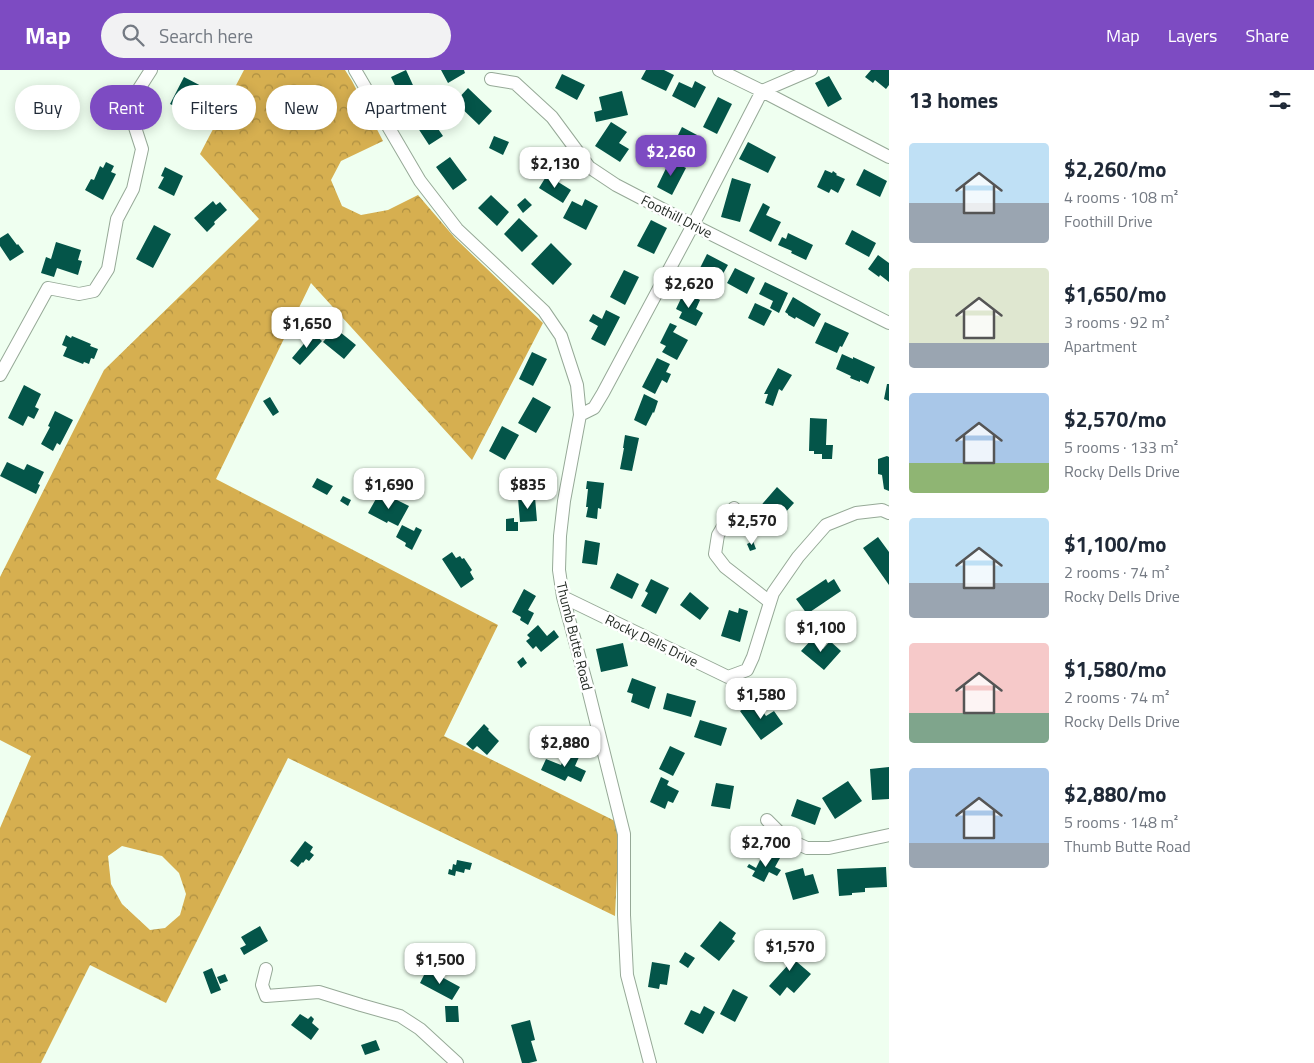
<!DOCTYPE html>
<meta charset="utf-8">
<style>
body{margin:0;font-family:"Titillium Web",sans-serif;background:#f2f2f3;color:#1f2937;height:100vh;display:flex;flex-direction:column;font-size:19px;white-space:nowrap}
*{box-sizing:border-box;margin:0}
p{font-size:16px;color:#747a83}
.icon{flex:none;width:28px;height:28px;fill:none;stroke:currentColor;stroke-width:2;stroke-linecap:round;stroke-linejoin:round}
.map{position:relative;flex:1;overflow:hidden}
.details{display:flex;flex-direction:column;background:#fff;width:425px}
.details>*{flex:none}
.banner{position:absolute;left:15px;top:15px;width:475px;height:45px;display:flex;gap:10px}
.price{position:absolute;translate:-50% -42px;padding:0 11px;border-radius:10px;background:#fff;color:#222;font-size:16px;line-height:32px;filter:drop-shadow(0 1px 2px #0008)}
.price::after{content:'';position:absolute;left:50%;top:30px;width:15px;height:11px;margin-left:-8px;background:inherit;clip-path:polygon(0 0,100% 0,50% 100%)}
.price.selected{background:#7d4bc2;color:#fff}
ul{padding:0;list-style:none}
li{display:flex;align-items:center;gap:15px;height:125px;padding:0 20px}
li span{display:grid;place-items:center;flex:none;width:140px;height:100px;border-radius:5px;color:#555}
li>.icon{margin-inline-start:auto}
span .icon{width:60px;height:60px;fill:#fffc;stroke-width:1}
li b{font-size:21px}
h2{display:flex;justify-content:space-between;align-items:center;height:60px;padding:0 20px;font-size:21px}
.pill{padding:0 18px;border-radius:22px;background:#fff;box-shadow:0 2px 12px #0003;font-size:18px;line-height:45px}
.pill.selected{background:#7d4bc2;color:#fff}
header{display:flex;align-items:center;gap:30px;box-sizing:border-box;height:70px;padding:0 25px;background:#7d4bc2;color:#fff}
header strong{font-size:24px}
nav{display:flex;gap:28px;margin-inline-start:auto;font-size:18px}
.search{width:350px;height:45px;background:#f2f2f3;display:flex;align-items:center;gap:12px;box-sizing:border-box;padding:0 18px;border-radius:28px;color:#747a83;font-size:19px}
main{display:flex;flex:1;min-height:0}
.map>svg:first-child{display:block}
.forest{fill:url(#forest-crowns);fill-rule:evenodd}
.building{fill:#045549}
.lines{fill:none;stroke-linecap:round;stroke-linejoin:round}
.minor-casing{stroke:#96a997;stroke-width:14}
.minor{stroke:#fff;stroke-width:12}
.labels{text-anchor:middle;dominant-baseline:central;stroke-width:5;stroke-linejoin:round;paint-order:stroke}
.street-label{font-size:14px;fill:#232a24;stroke:#fff}
</style>
<header>
<strong>Map</strong>
<div class="search"><svg class="icon" aria-label="search" viewBox="0 0 24 24"><circle cx="10" cy="10" r="6"/><path d="M15 15l6 6"/></svg>Search here</div>
<nav><a>Map</a><a>Layers</a><a>Share</a></nav>
</header>
<main>
<div class="map">
<svg width="889" height="993" viewBox="0 0 889 993">
<defs>
<pattern id="forest-crowns" width="20" height="18" patternUnits="userSpaceOnUse" patternTransform="scale(1.25)"><rect width="20" height="18" fill="#d6af50"/><path d="M2 6a3 3 0 1 1 6 0M12 15a3 3 0 1 1 6 0" fill="none" stroke="#ad8f42"/></pattern>
</defs>
<rect width="100%" height="100%" fill="#effff0"/>
<path class="forest" d="M244 0H345L352 11 383 71 341 91 331 110 342 136 361 145 388 140 418 125 455 168 543 253 472 390 311 213 216 409 498 555 444 666 617 752V802L615 846 288 688 166 933 90 895 41 993H0V758L31 686 0 670V507L104 300 259 149 200 84ZM122 776 162 786 179 803 186 824 180 845 165 858 150 860 122 834 111 814 108 786Z"/>
<path class="building" d="M406 0 418 26 403 32 391 7Z
M441 0H464L465 3 448 13Z
M646 0H664L674 5 666 21 641 9Z
M871 0H889V15L886 19 875 10 873 13 865 7Z
M562 4 585 15 577 30 555 18Z
M829 6 842 29 828 37 815 13Z
M184 7 207 19 200 33 192 28 185 41 170 34Z
M695 11 706 17 695 38 672 26 679 12 692 18Z
M468 18 492 41 479 55 455 32Z
M622 21 628 45 596 52 594 42 602 40 599 27Z
M718 27 732 34 717 64 703 57Z
M427 43 443 66 429 75 414 52Z
M611 52 627 62 619 73 629 79 620 92 595 76Z
M682 57 697 65 684 91 669 83Z
M494 66 509 72 503 85 489 78Z
M748 72 776 87 768 103 739 89Z
M450 87 467 110 453 120 436 97Z
M670 90 686 98 672 125 657 117Z
M106 92 114 96 111 102 116 104 103 130 85 120 91 109 94 110 100 96 103 98Z
M165 97 183 106 174 126 158 118 164 107 161 106Z
M864 99 887 111 880 127 856 115Z
M825 100 832 103 833 101 837 104 836 105 845 109 838 123 831 119 829 123 817 117Z
M547 105 571 120 563 133 539 118Z
M732 108 751 114 740 152 721 147Z
M491 125 509 142 497 156 478 138Z
M525 128 532 135 523 143 517 135Z
M585 129 598 136 586 160 563 148 572 131 582 136Z
M213 131 216 135 220 132 227 140 214 152 215 154 207 162 194 148Z
M763 133 770 137 766 145 781 152 771 172 749 161Z
M519 148 538 166 522 182 504 164Z
M651 150 667 158 654 184 637 176Z
M154 155 171 164 153 198 136 189Z
M852 160 876 173 869 187 845 174Z
M8 163 17 175 18 174 24 182 10 191 0 176V168Z
M788 163 813 175 806 190 791 183 792 181 778 175 782 167 786 169Z
M56 172 81 180 78 190 82 191 78 205 57 198 54 207 41 203 46 187 51 189Z
M551 173 572 194 553 215 531 194Z
M707 184 728 195 720 209 708 203 703 212 688 204 692 197 699 200Z
M878 185 889 193V212L880 205 879 207 868 199Z
M735 198 755 208 747 224 727 213Z
M624 200 639 207 625 235 610 227Z
M765 212 788 223 779 243 770 238 773 231 759 224Z
M684 222 700 230 696 239 703 243 696 256 679 248 682 242 676 239Z
M793 227 821 244 814 257 796 247 795 249 788 245V244L785 242Z
M755 233 772 241 764 256 748 248Z
M606 240 620 247 605 276 591 269 598 256 589 251 593 244 602 249Z
M825 252 849 263 842 277 840 276 837 283 815 273Z
M670 253 677 256 673 262 688 270 677 290 662 282 666 276 660 273Z
M335 258 356 275 344 289 323 272Z
M313 263 322 271 300 295 292 288Z
M66 265 71 268 72 266 91 274 90 276 98 279 94 289 91 288 89 294 84 292 83 294 63 286 67 277 62 275Z
M532 282 547 289 533 316 519 309Z
M842 284 853 289V287L875 297 868 314 860 310V312L850 308 851 306 836 299Z
M657 288 670 294 666 302 671 304 667 313 662 310 655 324 642 317Z
M778 298 792 305 782 321 779 319 773 336 765 333 768 324H764Z
M887 314H889V331L884 329Z
M24 315 41 324 35 337 39 339 34 349 28 346 23 356 8 348Z
M644 324 658 331 654 343 653 342 646 356 634 350Z
M270 327 279 342 273 346 263 331Z
M533 327 551 337 536 363 518 353Z
M55 341 73 350 60 375 57 373 53 381 41 374 50 357 48 356Z
M810 348 827 349 826 375H833L832 389H822V384H814V381H809Z
M502 356 519 365 505 390 489 381Z
M625 365 639 368 632 401 620 399 624 378H623Z
M887 386 889 387V421L884 419 882 405 878 404V389Z
M7 392 24 400 27 394 44 402 38 414 40 415 36 424 0 406Z
M317 408 333 416 327 425 312 417Z
M587 411 604 413 601 439 598 438 597 449 586 447 588 437H586L588 419H586Z
M777 417 794 433 784 444 779 440 770 450 758 439Z
M343 426 351 430 348 436 340 431Z
M389 426 409 436 398 456 388 451 387 453 368 443 377 427 386 432Z
M535 427 537 451 520 452 518 428Z
M514 448V452H518V461H506V449Z
M402 455 414 461 416 457 422 460 412 480 405 476 406 473 396 467Z
M878 467 889 482V515L863 478Z
M585 470 600 473 597 495 582 493Z
M753 471 756 479 750 481 747 474Z
M452 482 456 488 460 486 462 489 464 488 472 500 470 502 474 509 461 518 442 489Z
M617 503 639 514 632 529 610 518Z
M651 509 669 518 656 544 641 536 648 523 645 521Z
M826 509 828 513 834 509 841 521 807 544 796 529Z
M524 519 536 526 528 540 534 543 528 555 520 550 521 547 512 542Z
M690 522 709 538 700 550 680 535Z
M739 538 748 541 740 572 721 566 729 540 738 543Z
M538 555 547 566 554 560 559 567 541 582 536 576 533 579 526 571 530 568 527 565Z
M812 569 823 579 830 571 841 581 824 600 801 581Z
M623 573 628 596 601 602 596 579Z
M523 587 527 593 521 598 517 592Z
M632 608 656 617 649 639 631 632 633 624 627 622Z
M667 623 696 631 691 647 663 639Z
M755 631 766 646 774 641 783 654 761 670 740 641Z
M700 650 727 658 721 676 694 667Z
M484 654 489 659 488 660 499 671 487 685 477 676 473 680 466 674Z
M670 676 685 683 673 706 659 699Z
M567 681 579 687 575 696 586 701 581 712 568 706 565 711 541 700 546 689 561 695Z
M889 697V729L872 730 870 699Z
M661 707 669 711 667 715 679 721 673 733 668 731 665 739 650 732Z
M848 711 862 731 835 749 822 728Z
M716 713 734 716 730 739 711 736Z
M797 729 821 738 815 755 791 746Z
M305 771 313 777 310 782 314 785 309 791 306 789 303 793 302 792 298 797 290 791Z
M769 782 780 788 775 797 781 800 777 806 769 802 764 812 752 806 755 801 747 797 749 794 756 798 760 790 764 792Z
M457 790 472 793 470 800 465 799 464 803 456 801 455 806 448 804 449 799 452 800 453 794 456 795Z
M886 797 887 817 865 818V822L852 823V825L839 826 837 799Z
M803 798 805 806 813 804 819 823 793 830 785 803Z
M720 851 736 863 732 869 735 871 719 891 700 876Z
M260 856 268 871 244 885 240 878 246 875 241 867Z
M784 873 801 888 797 892 811 904 794 923 787 917 780 926 769 916 788 895 775 884Z
M685 882 695 888 688 898 679 892Z
M652 892 670 895 667 915 660 914 659 919 648 917Z
M212 898 221 920 211 924 203 902Z
M427 899 460 917 452 930 420 913Z
M225 904 228 911 220 914 217 907Z
M733 919 748 927 735 952 720 944Z
M445 936H458L459 952H446Z
M704 936 715 942 703 964 684 954 691 940 700 944Z
M300 944 308 949 311 946 314 949 312 953 319 959 311 970 291 955Z
M530 950 535 970 531 971 537 991 529 993H522L511 955Z
M376 970 380 980 365 985 361 975Z"/>
<g class="lines">
<defs>
<path id="minor" d="M355 0 420 111 457 159 544 241 561 266 577 315 580 345 564 431 560 466 559 500 563 527 588 619 624 764V845L627 905 650 993
M719 0 762 21 889 87
M491 9 515 13 552 47 589 97 616 115 693 155 889 253
M0 305 48 218 79 224 94 221 108 199 117 149 133 119 142 79 131 45 135 25 151 0
M580 345 594 338 603 323 693 155 762 21 811 0
M734 438 718 465 715 484 725 497 770 532
M563 527 728 607 747 600 753 587 773 523 798 487 826 455 856 443 882 440 889 443
M767 750 785 768 807 778H829L889 765
M266 899 262 915 266 926 319 922 361 935 400 946 420 959 457 993"/>
</defs>
<use href="#minor" class="minor-casing"/>
<use href="#minor" class="minor"/>
</g>
<g class="labels">
<g class="street-label">
<text transform="translate(677 146) rotate(27)">Foothill Drive</text>
<text transform="translate(575 566) rotate(76)">Thumb Butte Road</text>
<text transform="translate(652 570) rotate(26)">Rocky Dells Drive</text>
</g>
</g>
</svg>
<b class="price selected" style="left:671px;top:107px">$2,260</b>
<b class="price" style="left:555px;top:119px">$2,130</b>
<b class="price" style="left:689px;top:239px">$2,620</b>
<b class="price" style="left:307px;top:279px">$1,650</b>
<b class="price" style="left:389px;top:440px">$1,690</b>
<b class="price" style="left:528px;top:440px">$835</b>
<b class="price" style="left:752px;top:476px">$2,570</b>
<b class="price" style="left:821px;top:583px">$1,100</b>
<b class="price" style="left:761px;top:650px">$1,580</b>
<b class="price" style="left:565px;top:698px">$2,880</b>
<b class="price" style="left:766px;top:798px">$2,700</b>
<b class="price" style="left:790px;top:902px">$1,570</b>
<b class="price" style="left:440px;top:915px">$1,500</b>
<div class="banner">
<a class="pill">Buy</a>
<a class="pill selected">Rent</a>
<a class="pill">Filters</a>
<a class="pill">New</a>
<a class="pill">Apartment</a>
</div>
</div>
<section class="details">
<h2>13 homes<svg class="icon" aria-label="filters" viewBox="0 0 24 24"><path d="M4 7h16M4 17h16"/><circle cx="9" cy="7" r="2"/><circle cx="15" cy="17" r="2"/></svg></h2>
<ul>
<li><span style="background:linear-gradient(#bfe0f5 60%,#9aa5b1 0)"><svg class="icon" aria-label="home" viewBox="0 0 24 24"><path d="M3 11l9-7 9 7M6 9v11h12V9"/></svg></span><div><b>$2,260/mo</b><p>4 rooms · 108 m²</p><p>Foothill Drive</p></div></li>
<li><span style="background:linear-gradient(#dfe7d0 75%,#9aa5b1 0)"><svg class="icon" aria-label="home" viewBox="0 0 24 24"><path d="M3 11l9-7 9 7M6 9v11h12V9"/></svg></span><div><b>$1,650/mo</b><p>3 rooms · 92 m²</p><p>Apartment</p></div></li>
<li><span style="background:linear-gradient(#a9c7e8 70%,#8fb573 0)"><svg class="icon" aria-label="home" viewBox="0 0 24 24"><path d="M3 11l9-7 9 7M6 9v11h12V9"/></svg></span><div><b>$2,570/mo</b><p>5 rooms · 133 m²</p><p>Rocky Dells Drive</p></div></li>
<li><span style="background:linear-gradient(#bfe0f5 65%,#9aa5b1 0)"><svg class="icon" aria-label="home" viewBox="0 0 24 24"><path d="M3 11l9-7 9 7M6 9v11h12V9"/></svg></span><div><b>$1,100/mo</b><p>2 rooms · 74 m²</p><p>Rocky Dells Drive</p></div></li>
<li><span style="background:linear-gradient(#f6c9c9 70%,#7fa58c 0)"><svg class="icon" aria-label="home" viewBox="0 0 24 24"><path d="M3 11l9-7 9 7M6 9v11h12V9"/></svg></span><div><b>$1,580/mo</b><p>2 rooms · 74 m²</p><p>Rocky Dells Drive</p></div></li>
<li><span style="background:linear-gradient(#a9c7e8 75%,#9aa5b1 0)"><svg class="icon" aria-label="home" viewBox="0 0 24 24"><path d="M3 11l9-7 9 7M6 9v11h12V9"/></svg></span><div><b>$2,880/mo</b><p>5 rooms · 148 m²</p><p>Thumb Butte Road</p></div></li>
</ul>
</section>
</main>
